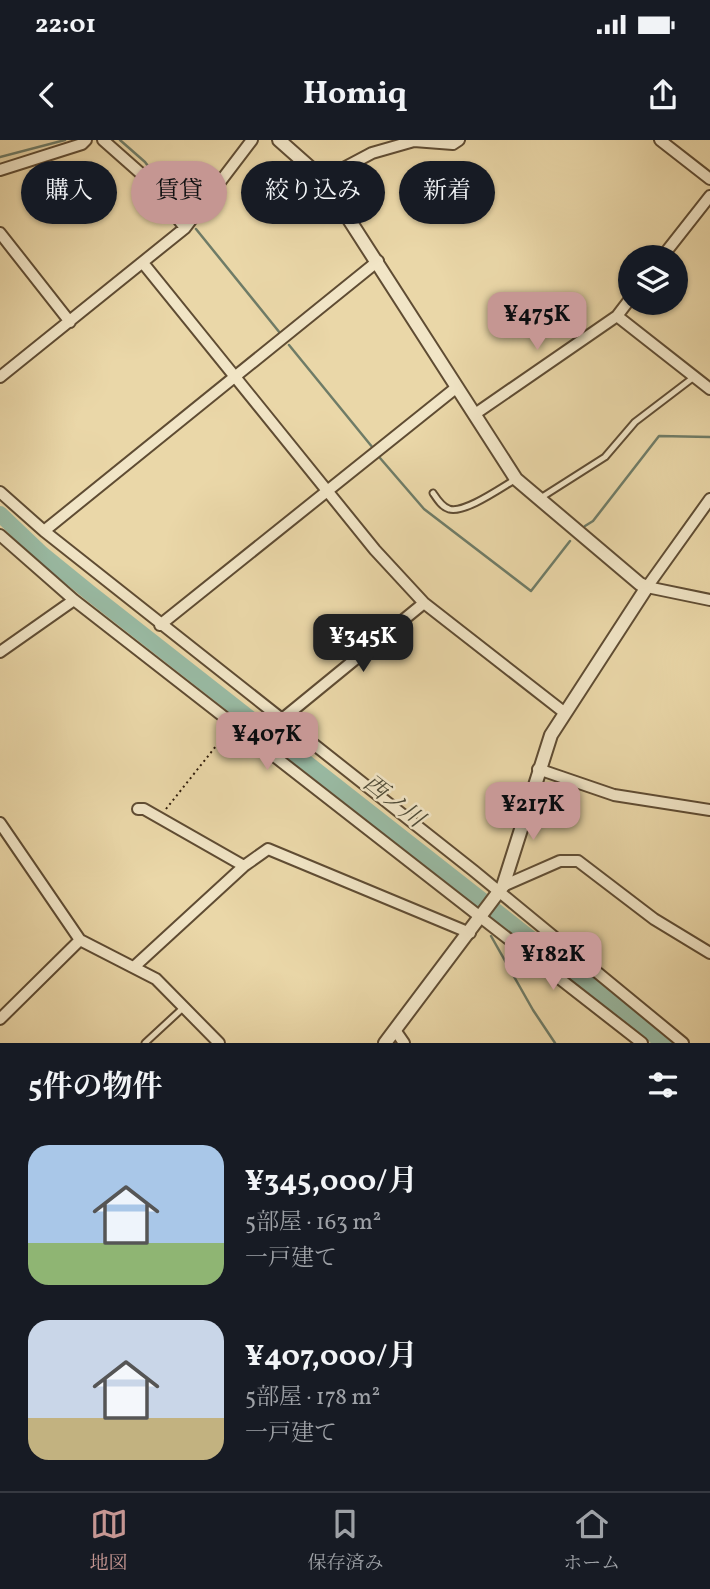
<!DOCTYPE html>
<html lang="ja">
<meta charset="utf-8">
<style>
body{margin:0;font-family:Vollkorn,"Noto Serif JP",serif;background:#242831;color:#f1f3f6;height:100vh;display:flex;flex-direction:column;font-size:26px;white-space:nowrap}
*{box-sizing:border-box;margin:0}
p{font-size:23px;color:#9ea1a6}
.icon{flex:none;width:38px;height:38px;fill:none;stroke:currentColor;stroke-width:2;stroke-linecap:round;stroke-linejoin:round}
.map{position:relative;height:903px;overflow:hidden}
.side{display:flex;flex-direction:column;background:#171b24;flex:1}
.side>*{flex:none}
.guide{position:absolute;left:21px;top:21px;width:668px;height:63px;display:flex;gap:14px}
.tools{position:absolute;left:618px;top:105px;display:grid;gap:14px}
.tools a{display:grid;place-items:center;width:70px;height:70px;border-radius:50%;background:#171b24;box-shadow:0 2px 5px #0004;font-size:35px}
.price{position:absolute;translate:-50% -60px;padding:0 16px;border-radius:14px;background:#c59692;color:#111;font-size:23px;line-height:46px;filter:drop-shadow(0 2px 4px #0008)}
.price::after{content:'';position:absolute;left:50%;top:42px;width:21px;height:16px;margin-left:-10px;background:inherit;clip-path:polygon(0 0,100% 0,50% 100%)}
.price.on{background:#222;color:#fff}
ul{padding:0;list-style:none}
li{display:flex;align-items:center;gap:21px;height:175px;padding:0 28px}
li span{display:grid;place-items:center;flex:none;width:196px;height:140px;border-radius:21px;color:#555}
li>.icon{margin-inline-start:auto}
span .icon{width:84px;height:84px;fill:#fffc;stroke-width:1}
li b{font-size:30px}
h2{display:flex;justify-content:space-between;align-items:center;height:84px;padding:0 28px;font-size:30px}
.pill{padding:0 24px;border-radius:32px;background:#171b24;box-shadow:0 2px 5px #0004;font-size:24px;line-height:63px}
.pill.on{background:#c59692;color:#111}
.status{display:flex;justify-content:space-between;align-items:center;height:49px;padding:0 35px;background:#171b24;direction:ltr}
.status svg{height:19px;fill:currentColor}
header{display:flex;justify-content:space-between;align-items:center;height:91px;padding:0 28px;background:#171b24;font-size:32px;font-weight:700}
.dock{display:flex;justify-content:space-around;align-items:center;height:98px;border-top:2px solid #363941;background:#171b24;font-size:19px;color:#9ea1a6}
.dock a{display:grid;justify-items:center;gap:4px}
.dock .on{color:#c59692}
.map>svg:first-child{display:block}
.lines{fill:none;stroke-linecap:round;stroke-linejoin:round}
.stream{stroke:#6f7c67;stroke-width:2.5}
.river{stroke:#99baa3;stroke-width:16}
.service-casing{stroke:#5f4c33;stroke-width:9}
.minor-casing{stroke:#5f4c33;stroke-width:14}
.tertiary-casing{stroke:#5f4c33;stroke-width:16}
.path{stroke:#311e0c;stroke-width:2;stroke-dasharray:2 3.5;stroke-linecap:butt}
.service{stroke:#f1e5c6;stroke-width:5}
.minor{stroke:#f1e5c6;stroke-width:10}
.tertiary{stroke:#f1e5c6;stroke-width:12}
.labels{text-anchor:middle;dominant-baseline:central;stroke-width:5;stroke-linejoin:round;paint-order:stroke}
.water-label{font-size:23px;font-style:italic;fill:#504d39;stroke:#f1e5c6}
</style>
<div class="status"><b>22:01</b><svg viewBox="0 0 49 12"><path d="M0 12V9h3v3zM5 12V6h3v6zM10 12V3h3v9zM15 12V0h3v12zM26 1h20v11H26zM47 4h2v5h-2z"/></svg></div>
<header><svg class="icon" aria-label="back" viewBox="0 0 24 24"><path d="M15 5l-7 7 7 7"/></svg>Homiq<svg class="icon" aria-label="share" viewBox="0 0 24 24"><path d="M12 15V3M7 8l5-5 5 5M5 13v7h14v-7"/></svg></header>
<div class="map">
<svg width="710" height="903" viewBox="0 0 710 903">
<rect width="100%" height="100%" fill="#ead7a8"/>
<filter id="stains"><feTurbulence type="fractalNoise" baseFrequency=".00286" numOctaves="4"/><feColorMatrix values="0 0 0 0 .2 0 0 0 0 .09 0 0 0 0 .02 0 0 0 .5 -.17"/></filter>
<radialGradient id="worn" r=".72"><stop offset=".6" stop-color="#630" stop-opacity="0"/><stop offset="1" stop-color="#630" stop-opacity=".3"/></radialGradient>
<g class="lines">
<path class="stream" d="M120 0 145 22 185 75
M0 17 65 0
M196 89 280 193
M289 205 373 308
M380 318 424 369 531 451 570 401
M585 386 593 381 659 296 710 297
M491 796 533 870 555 903"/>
<path class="river" d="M0 374 42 414 90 453 664 903"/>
<defs>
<path id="service" d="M433 353C437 359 442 367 449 369 464 374 502 347 516 339
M539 359 605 317 635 282 694 237
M145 903 184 867"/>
<path id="minor" d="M103 0 146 38 185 88
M660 0 710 39
M0 30 82 4 86 0
M323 39 372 13 414 1 453 4 459 0
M0 93 70 182
M662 117 710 56
M143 123 375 410 424 463 565 573
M617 176 710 249
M0 237 185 88 252 0
M475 274 617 176 630 159
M0 352 44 391 474 731 683 903
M710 359 647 447 710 460
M44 391 378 121
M0 395 74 460 642 903
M160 485 457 247
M0 512 74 460
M281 580 424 463
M538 629 614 655 710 670
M138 669H144L244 726
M0 683 80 800 156 839 219 903
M503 746 560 721H578L654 779 710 813
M135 826 244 726 268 709 470 793
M0 879 80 800
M395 890 404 903"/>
<path id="tertiary" d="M279 0 323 39 516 339 640 444 647 447 551 595 503 746 385 903"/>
</defs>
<use href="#service" class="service-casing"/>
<use href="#minor" class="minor-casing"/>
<use href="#tertiary" class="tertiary-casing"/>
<path class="path" d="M166 669 228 591"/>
<use href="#service" class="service"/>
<use href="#minor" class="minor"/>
<use href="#tertiary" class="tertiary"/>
</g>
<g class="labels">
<g class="water-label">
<text transform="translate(393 662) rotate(38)">西ノ川</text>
</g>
</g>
<rect width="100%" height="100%" filter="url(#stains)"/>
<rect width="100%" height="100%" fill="url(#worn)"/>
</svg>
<div class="tools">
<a><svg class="icon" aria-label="layers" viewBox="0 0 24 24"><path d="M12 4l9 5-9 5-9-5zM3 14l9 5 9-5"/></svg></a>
</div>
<b class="price" style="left:537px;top:212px">¥475K</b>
<b class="price on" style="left:363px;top:534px">¥345K</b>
<b class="price" style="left:267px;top:632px">¥407K</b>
<b class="price" style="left:533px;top:702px">¥217K</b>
<b class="price" style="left:553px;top:852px">¥182K</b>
<div class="guide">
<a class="pill">購入</a>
<a class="pill on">賃貸</a>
<a class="pill">絞り込み</a>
<a class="pill">新着</a>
</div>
</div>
<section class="side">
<h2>5件の物件<svg class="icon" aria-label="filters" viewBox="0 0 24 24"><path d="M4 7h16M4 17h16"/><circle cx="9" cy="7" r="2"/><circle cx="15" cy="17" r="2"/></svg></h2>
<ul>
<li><span style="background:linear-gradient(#a9c7e8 70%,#8fb573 0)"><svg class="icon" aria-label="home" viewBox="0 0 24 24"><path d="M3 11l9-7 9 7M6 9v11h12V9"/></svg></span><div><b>¥345,000/月</b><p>5部屋 · 163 m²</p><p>一戸建て</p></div></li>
<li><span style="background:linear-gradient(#c9d6e8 70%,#c2b280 0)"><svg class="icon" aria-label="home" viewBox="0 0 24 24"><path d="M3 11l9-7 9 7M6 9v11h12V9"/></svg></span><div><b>¥407,000/月</b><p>5部屋 · 178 m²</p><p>一戸建て</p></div></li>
</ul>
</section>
<nav class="dock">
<a class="on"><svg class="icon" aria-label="map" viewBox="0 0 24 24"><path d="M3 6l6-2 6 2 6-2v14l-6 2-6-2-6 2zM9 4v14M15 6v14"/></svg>地図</a>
<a><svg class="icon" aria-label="saved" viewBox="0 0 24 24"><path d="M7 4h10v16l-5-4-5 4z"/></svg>保存済み</a>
<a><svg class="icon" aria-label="home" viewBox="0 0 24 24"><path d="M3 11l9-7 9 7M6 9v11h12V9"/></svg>ホーム</a>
</nav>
